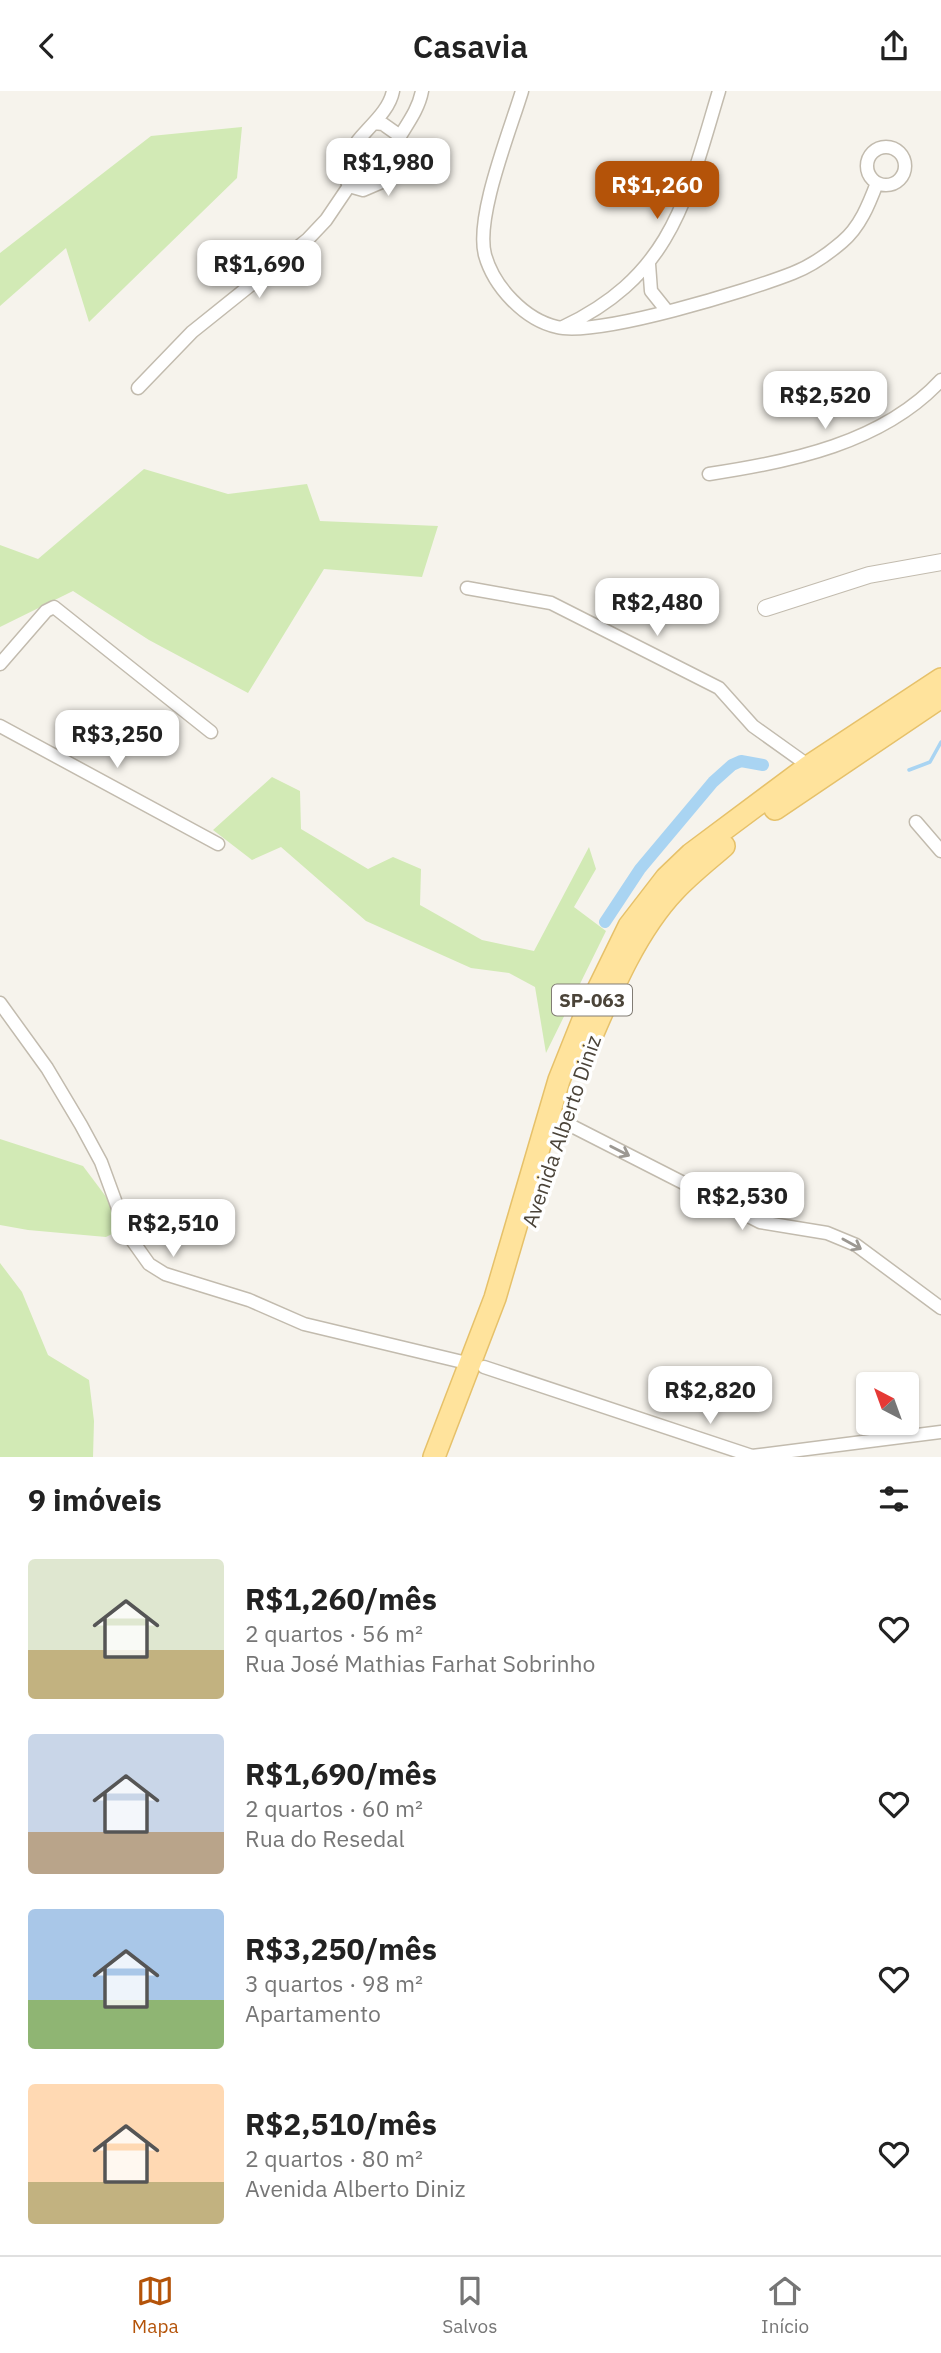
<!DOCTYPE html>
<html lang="pt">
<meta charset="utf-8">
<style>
body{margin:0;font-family:"IBM Plex Sans",sans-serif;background:#f2f2f2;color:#222;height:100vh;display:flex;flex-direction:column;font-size:26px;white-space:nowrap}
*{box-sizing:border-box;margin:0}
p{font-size:23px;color:#767676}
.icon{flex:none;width:38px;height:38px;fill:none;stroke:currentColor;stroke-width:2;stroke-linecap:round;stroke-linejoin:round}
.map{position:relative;height:1366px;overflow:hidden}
.details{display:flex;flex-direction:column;background:#fff;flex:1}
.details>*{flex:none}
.needle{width:46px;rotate:319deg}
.controls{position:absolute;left:856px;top:1281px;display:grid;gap:14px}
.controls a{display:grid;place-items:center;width:63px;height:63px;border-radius:7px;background:#fff;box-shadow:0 2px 5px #0004;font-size:35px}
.price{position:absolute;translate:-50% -60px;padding:0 16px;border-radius:14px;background:#fff;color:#222;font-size:23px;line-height:46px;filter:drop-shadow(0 2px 4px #0008)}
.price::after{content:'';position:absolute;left:50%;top:42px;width:21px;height:16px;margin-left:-10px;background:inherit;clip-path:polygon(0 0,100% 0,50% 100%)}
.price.on{background:#b45309;color:#fff}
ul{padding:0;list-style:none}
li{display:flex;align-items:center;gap:21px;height:175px;padding:0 28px}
li span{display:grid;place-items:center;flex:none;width:196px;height:140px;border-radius:7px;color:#555}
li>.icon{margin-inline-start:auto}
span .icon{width:84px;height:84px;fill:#fffc;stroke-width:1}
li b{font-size:30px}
h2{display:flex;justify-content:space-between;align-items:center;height:84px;padding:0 28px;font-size:30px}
header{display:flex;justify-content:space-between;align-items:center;height:91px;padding:0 28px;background:#fff;font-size:32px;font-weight:600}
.dock{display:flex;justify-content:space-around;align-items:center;height:98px;border-top:2px solid #e0e0e0;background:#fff;font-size:19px;color:#767676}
.dock a{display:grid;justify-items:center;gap:4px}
.dock .on{color:#b45309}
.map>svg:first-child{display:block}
.green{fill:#d2eab5}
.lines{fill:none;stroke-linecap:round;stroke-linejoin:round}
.stream{stroke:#a9d4f2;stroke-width:3.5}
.canal{stroke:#a9d4f2;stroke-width:12}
.minor-casing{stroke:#c2bbae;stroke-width:15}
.tertiary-casing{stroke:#c2bbae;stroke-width:18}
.primary-casing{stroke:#e6c16a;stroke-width:24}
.minor{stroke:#fff;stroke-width:12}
.tertiary{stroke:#fff;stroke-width:16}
.primary{stroke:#ffe39c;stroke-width:21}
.oneway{stroke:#9c9892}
.labels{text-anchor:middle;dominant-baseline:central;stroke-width:7;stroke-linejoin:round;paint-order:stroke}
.shield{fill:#fff;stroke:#817c74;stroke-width:2}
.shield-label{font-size:19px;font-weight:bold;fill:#4b4439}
.street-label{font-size:21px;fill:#4b4439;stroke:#fff}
</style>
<header><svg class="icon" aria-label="back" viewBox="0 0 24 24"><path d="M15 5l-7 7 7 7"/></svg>Casavia<svg class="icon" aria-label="share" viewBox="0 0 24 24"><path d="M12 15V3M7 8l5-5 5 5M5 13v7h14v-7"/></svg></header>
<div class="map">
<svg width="941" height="1366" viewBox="0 0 941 1366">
<rect width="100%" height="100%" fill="#f6f3ec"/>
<path class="green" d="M242 36 237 87 89 231 66 157 0 215V162L151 45Z
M144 378 228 403 307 393 320 430 438 435 422 486 324 478 248 602 149 549 73 500 0 536V454L38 468Z
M272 686 300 700 301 738 368 778 393 766 421 778 420 814 482 849 534 860 589 756 596 778 574 816 606 840 546 962 535 896 509 882 471 877 366 830 281 756 252 769 213 739Z
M0 1048 83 1075 128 1135 106 1146 28 1139 0 1134Z
M0 1172 22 1201 48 1264 89 1289 94 1330 93 1366H0Z"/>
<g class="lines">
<path class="stream" d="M909 679 930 671 941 651"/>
<path class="canal" d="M605 831 640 778 713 691 732 674 741 670 763 674"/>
<defs>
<path id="minor" d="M522 0C510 40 475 126 485 164 494 196 525 229 557 236 598 246 750 199 793 182 811 175 828 163 842 151 860 136 869 113 877 92
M374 32 383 33 400 45
M357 51 391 62
M867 75a19 19 0 1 1 38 0a19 19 0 1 1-38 0Z
M349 95 363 99 384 90C390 79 387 70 392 59 402 39 418 22 422 0
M349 95C329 55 386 36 393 0
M649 173 651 200 667 220
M563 236C673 184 687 106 719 0
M138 297 192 241 308 148 326 129 349 95
M709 383C790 371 883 352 941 289
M467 497 551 512 719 597 753 635 809 675
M0 573 46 520 54 516 211 641
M0 635 218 753
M916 731 941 760
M0 912 47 977 81 1034 101 1071 127 1142 149 1173 165 1183 249 1209 304 1233 471 1273
M560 1029 760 1131 827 1142 856 1154 941 1217
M484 1276 752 1365 941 1341"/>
<path id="tertiary" d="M766 517 869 484 941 471"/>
<path id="primary" d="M775 718 941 606
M581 970C606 913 632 844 675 799 690 783 708 769 724 755
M434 1366 495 1207 559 989 583 929 629 835 666 787 691 763 809 675 941 588"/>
</defs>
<use href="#minor" class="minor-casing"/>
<use href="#tertiary" class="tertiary-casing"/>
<use href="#primary" class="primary-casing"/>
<use href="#minor" class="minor"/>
<use href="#tertiary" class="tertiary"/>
<use href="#primary" class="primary"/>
</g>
<defs><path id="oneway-shaft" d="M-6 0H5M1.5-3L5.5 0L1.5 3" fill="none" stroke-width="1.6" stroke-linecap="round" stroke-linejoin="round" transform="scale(1.75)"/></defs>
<g class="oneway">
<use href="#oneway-shaft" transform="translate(620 1060) rotate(27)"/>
<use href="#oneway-shaft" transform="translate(852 1153) rotate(29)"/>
</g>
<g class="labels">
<rect class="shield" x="552" y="893.5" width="80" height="31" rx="5"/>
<g class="shield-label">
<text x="592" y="909">SP-063</text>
</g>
<g class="street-label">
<text transform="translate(561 1040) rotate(-71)">Avenida Alberto Diniz</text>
</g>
</g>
</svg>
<div class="controls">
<a><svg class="needle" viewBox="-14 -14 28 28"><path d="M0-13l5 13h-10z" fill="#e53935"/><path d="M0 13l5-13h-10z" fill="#767676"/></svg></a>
</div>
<b class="price" style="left:388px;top:107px">R$1,980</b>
<b class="price on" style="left:657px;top:130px">R$1,260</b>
<b class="price" style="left:259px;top:209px">R$1,690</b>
<b class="price" style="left:825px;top:340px">R$2,520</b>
<b class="price" style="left:657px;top:547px">R$2,480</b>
<b class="price" style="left:117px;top:679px">R$3,250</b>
<b class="price" style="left:742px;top:1141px">R$2,530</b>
<b class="price" style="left:173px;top:1168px">R$2,510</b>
<b class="price" style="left:710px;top:1335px">R$2,820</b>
</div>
<section class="details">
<h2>9 imóveis<svg class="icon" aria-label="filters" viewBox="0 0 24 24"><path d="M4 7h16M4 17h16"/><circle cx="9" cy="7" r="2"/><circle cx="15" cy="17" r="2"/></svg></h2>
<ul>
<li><span style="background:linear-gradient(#dfe7d0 65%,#c2b280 0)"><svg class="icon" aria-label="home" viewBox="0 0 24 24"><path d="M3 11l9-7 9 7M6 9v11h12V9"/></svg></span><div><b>R$1,260/mês</b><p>2 quartos · 56 m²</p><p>Rua José Mathias Farhat Sobrinho</p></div><svg class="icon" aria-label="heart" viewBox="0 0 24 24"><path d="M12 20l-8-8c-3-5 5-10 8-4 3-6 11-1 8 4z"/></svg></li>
<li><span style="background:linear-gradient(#c9d6e8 70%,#b9a48a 0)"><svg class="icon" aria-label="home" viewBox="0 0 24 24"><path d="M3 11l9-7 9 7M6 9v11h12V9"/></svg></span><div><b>R$1,690/mês</b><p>2 quartos · 60 m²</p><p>Rua do Resedal</p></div><svg class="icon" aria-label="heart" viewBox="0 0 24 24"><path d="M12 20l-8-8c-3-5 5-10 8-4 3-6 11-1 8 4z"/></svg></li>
<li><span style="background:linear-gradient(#a9c7e8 65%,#8fb573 0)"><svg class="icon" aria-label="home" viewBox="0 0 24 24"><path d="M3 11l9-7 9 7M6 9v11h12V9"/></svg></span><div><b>R$3,250/mês</b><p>3 quartos · 98 m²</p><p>Apartamento</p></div><svg class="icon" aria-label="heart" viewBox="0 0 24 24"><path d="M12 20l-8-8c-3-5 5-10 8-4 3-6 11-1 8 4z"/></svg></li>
<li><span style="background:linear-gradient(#ffd9b3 70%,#c2b280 0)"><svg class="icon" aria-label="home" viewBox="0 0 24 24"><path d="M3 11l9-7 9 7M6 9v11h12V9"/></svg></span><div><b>R$2,510/mês</b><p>2 quartos · 80 m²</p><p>Avenida Alberto Diniz</p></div><svg class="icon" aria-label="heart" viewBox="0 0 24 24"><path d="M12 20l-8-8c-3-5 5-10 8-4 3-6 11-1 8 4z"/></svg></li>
</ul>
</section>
<nav class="dock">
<a class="on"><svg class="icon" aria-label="map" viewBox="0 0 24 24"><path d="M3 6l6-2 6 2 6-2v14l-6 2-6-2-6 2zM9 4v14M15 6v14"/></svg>Mapa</a>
<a><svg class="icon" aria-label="saved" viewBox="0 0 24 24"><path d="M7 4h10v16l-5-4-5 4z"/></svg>Salvos</a>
<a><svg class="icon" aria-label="home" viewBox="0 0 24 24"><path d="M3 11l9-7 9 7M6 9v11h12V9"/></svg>Início</a>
</nav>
